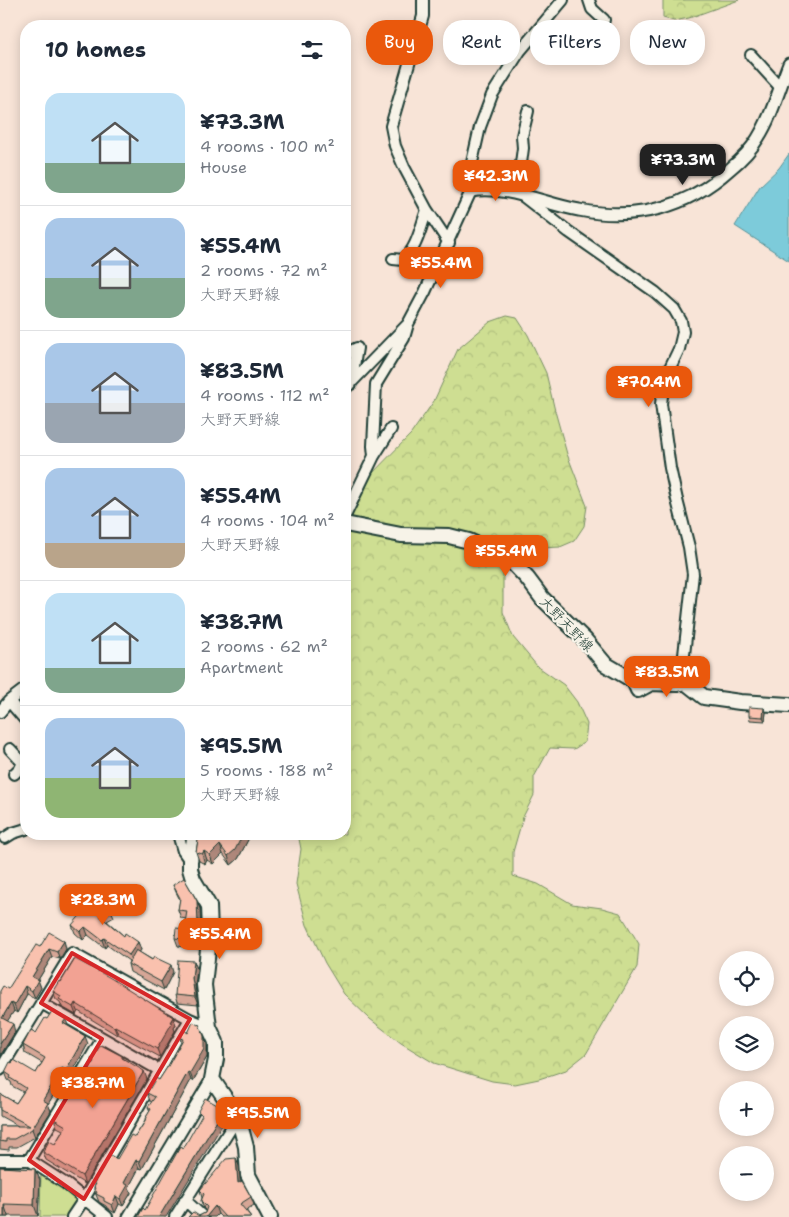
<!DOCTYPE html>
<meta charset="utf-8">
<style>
body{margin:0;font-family:"Shantell Sans","Klee One",sans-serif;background:#f6f6f7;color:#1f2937;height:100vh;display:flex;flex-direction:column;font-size:19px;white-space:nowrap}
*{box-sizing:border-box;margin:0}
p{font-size:16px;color:#747a83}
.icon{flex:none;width:28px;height:28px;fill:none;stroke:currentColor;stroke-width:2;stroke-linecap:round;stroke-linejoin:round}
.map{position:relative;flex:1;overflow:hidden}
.panel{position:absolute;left:20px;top:20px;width:331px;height:820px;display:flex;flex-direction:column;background:#fff;border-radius:20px;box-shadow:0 2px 12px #0003}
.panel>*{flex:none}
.guide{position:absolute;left:366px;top:20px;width:348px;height:45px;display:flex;gap:10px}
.tools{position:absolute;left:719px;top:951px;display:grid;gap:10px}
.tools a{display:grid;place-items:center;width:55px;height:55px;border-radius:50%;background:#fff;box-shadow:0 2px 12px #0003;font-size:25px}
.price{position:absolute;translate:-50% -42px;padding:0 11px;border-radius:10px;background:#ea580c;color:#fff;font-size:16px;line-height:32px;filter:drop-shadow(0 1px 2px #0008)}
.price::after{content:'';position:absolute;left:50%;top:30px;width:15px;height:11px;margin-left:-8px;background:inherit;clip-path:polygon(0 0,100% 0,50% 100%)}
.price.on{background:#222;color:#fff}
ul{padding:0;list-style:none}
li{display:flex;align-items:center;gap:15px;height:125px;padding:0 25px}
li+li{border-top:1px solid #e0e1e3}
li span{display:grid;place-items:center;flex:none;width:140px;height:100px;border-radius:15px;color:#555}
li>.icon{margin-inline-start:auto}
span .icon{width:60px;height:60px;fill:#fffc;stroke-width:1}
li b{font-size:21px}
h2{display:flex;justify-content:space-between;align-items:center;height:60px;padding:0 25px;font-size:21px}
.pill{padding:0 18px;border-radius:20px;background:#fff;box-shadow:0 2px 12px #0003;font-size:18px;line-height:45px}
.pill.on{background:#ea580c;color:#fff}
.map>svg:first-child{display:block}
.forest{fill:url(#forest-crowns);stroke:#768e63}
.green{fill:#cede92;stroke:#768e63}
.water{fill:#7dcbda;stroke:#579298}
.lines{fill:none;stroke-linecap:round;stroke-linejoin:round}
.minor-casing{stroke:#1f3d34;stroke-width:14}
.tertiary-casing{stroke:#1f3d34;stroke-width:15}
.secondary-casing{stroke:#1f3d34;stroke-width:18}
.minor{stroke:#f7f3e8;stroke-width:10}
.tertiary{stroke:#f7f3e8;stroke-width:11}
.secondary{stroke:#f7f3e8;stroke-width:14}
.wall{fill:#d6a696;stroke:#1f3d34}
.shaded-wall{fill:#ae877a;stroke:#1f3d34}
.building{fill:#f9c1ae;stroke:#1f3d34}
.marked{fill:#d62828;fill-opacity:0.2;stroke:#d62828;stroke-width:4;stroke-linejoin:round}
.labels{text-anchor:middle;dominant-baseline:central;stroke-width:4.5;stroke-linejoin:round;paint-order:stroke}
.street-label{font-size:14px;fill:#1f3d34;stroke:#f7f3e8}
</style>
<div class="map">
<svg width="789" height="1217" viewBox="0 0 789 1217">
<defs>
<pattern id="forest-crowns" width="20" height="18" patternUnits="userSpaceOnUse" patternTransform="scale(1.25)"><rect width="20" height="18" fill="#cede92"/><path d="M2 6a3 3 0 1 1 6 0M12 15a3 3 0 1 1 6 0" fill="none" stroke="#b0bf7e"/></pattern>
</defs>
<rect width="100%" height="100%" fill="#f8e4d7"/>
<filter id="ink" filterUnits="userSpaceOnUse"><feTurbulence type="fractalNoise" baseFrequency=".02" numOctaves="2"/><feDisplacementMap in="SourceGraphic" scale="10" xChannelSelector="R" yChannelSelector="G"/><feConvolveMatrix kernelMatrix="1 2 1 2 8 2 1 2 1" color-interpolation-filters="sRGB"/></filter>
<g filter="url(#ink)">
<path class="forest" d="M663 0H739L689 18 674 21 663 18Z
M507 316 517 318 528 335 546 373 555 411 567 454 587 506 584 526 574 541 560 547 505 550 503 568V612L513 637 537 666 564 685 577 702 587 724 585 742 574 749 550 748 534 777V795L523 817 513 852V876L538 884 572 904 602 908 620 913 639 944 637 967 586 1054 566 1070 539 1079 515 1084 492 1081 434 1063 401 1043 370 1019 344 994 325 963 307 925 296 884 301 849 298 834H345V511L363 483 411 434 434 401 458 349 490 322Z"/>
<path class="green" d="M41 1171 77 1196 79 1204 68 1217H40Z"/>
<path class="water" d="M789 154V261L735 226 760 186 779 168Z"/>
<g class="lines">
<defs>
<path id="minor" d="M423 0V16L391 126 395 146 404 167 427 210 449 243
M589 0 592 9 604 20
M751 55 780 87
M517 194 523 148 522 136 528 111
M524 197 569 232 655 292 674 309 681 321 683 332 679 349 664 380 661 404 670 468 677 500 689 547 693 574 682 673 685 682
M393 259 403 260C417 249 421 226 427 210
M345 354 357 348 351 384
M345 389 407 325
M374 456 391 429
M345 516 374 456 373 446 376 384 404 338 408 324 425 292 471 191V167L480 127 492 95 520 51 563 0
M9 701 26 721
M0 712 9 701 26 688
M10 749 24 764
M14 774 26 762
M178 834 183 851 190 861
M5 838 13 833 26 829
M41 1003 159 1070
M0 1070 72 953 190 1019 209 1027
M0 1160H29L66 1184 107 1217
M29 1160 102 1039
M185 1200 203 1217
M72 1217 84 1199 190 1019
M175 1217 238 1117"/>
<path id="tertiary" d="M471 191C509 185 543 204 579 210 635 221 687 208 730 169 741 160 751 150 758 138 772 116 779 89 789 64
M129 1217 212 1079"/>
<path id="secondary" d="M345 524 401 535 449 536 469 541 510 560 527 578 542 598 585 640 605 664 634 681 638 690 651 683 677 684 685 682 704 697 740 702 789 705
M195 834 190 861V869L193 879 209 906 210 932 204 985 209 1027 216 1042V1059L212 1079 238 1117 246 1147 248 1175 270 1217"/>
</defs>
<use href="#minor" class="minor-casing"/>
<use href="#tertiary" class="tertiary-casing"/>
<use href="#secondary" class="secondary-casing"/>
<use href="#minor" class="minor"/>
<use href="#tertiary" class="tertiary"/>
<use href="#secondary" class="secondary"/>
</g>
<path class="wall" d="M764 708 766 712 765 721 750 720 749 716Z
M199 834H251L238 859 231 865 223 854 213 864 207 860 205 864 199 861 196 852Z
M173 885 197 901 200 909 201 932 199 949 178 946 175 938 184 929 186 919 181 918 178 910 180 900 176 892Z
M111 910 114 917 107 921 124 936 138 942 141 950 139 952 173 972 164 990 130 972 128 964 129 961 107 945 105 948 88 935 83 940 75 933 72 925Z
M64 941 66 949 60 959 52 957 38 980 41 988 35 998 27 994 17 1013 14 1011 7 1021 15 1032 0 1056 8 989 40 947Z
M194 961 197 969 195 986 198 1005 177 1003 175 995Z
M61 982 173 1017 176 1025 174 1028 175 1031 160 1057 118 1034 117 1035 78 1011 76 1015 62 1007 60 1002 56 999 53 991Z
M68 1026 88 1044 69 1078 65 1076 48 1104 51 1111 35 1137 17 1147H9V1150L0 1149V1126H18L0 1116V1094L16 1103 23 1092 12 1086 11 1082 8 1080 5 1072 36 1073 42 1063 25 1053 23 1045 36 1033Z
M188 1033 204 1036 207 1044V1057L193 1081 191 1080 142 1169 139 1168 129 1187 131 1193 123 1206 119 1204 115 1213 107 1208 106 1206 99 1202 94 1190V1187L95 1185 94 1183 117 1159 135 1137 145 1121V1119L150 1111 148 1107 152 1102 150 1101 147 1093 159 1080 168 1066 181 1042 180 1038Z
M123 1058 147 1079 85 1184 46 1160 43 1152 55 1144 63 1130 57 1127 54 1119 75 1095 93 1064 91 1059Z
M236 1158 239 1166 240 1182 251 1197 254 1205 246 1210 251 1217H221L218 1214 199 1216 205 1213 206 1211 204 1209 201 1201 202 1198 200 1190Z
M0 1167 35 1169 40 1180 38 1216H8V1217H0Z"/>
<path class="shaded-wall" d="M764 708 766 712 765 721 763 717Z
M243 834H251L238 859 231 865 228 856Z
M220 845 223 854 213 864 210 855Z
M204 851 207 860 205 864 202 854Z
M197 901 200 909 201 932 199 949 196 941Z
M85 927 88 935 83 940 80 932Z
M104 938 107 945 105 948 102 940Z
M64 941 66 949 60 959 57 952Z
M138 942 141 950 132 963 129 955Z
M49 949 52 957 38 980 41 988 35 998 32 991V977Z
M194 961 197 969 195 986 198 1005 195 997 192 978Z
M171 965 173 972 164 990 161 982Z
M25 986 27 994 17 1013 14 1005Z
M11 1003 14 1011 5 1025 2 1018Z
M75 1003 78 1011 76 1015 73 1007Z
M173 1017 176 1025 174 1028 175 1031 160 1057 157 1049Z
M66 1019 68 1026 63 1023Z
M13 1024 15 1032 0 1056V1044Z
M115 1026 118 1034 117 1035 114 1027Z
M85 1036 88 1044 69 1078 66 1070Z
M204 1036 207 1044V1057L193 1081 190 1073Z
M62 1068 65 1076 48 1104 51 1111 35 1137 32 1129 43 1100Z
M144 1071 147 1079 85 1184 82 1176Z
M188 1072 191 1080 142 1169 139 1161Z
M224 1109 227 1117 166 1217H159Z
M236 1158 239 1166 241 1191 238 1183Z
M136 1160 139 1168 129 1187 131 1193 123 1206 120 1199 124 1183Z
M35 1169 40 1180 38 1216 34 1205Z
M116 1196 119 1204 115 1213 112 1205Z
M4 1204 8 1216V1217H4Z
M215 1206 218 1214 215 1217H206Z"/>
<path class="building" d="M749 707 764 708 763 717 749 716Z
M199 834H243L235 850 228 856 220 845 210 855 204 851 202 854 196 852Z
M184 878 197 901 198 924 196 941 175 938 176 928 184 929 187 911 178 910 180 898 173 885Z
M102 896 111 910 100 916 124 936 125 933 138 942 129 955 104 938 102 940 85 927 80 932 72 925 89 905 88 904Z
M49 932 64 941 57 952 49 949 32 977 38 980 32 991 25 986 14 1005 11 1003 2 1018 13 1024 0 1044V991L3 986 8 989 36 945 40 947Z
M136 950 152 960 154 957 171 965 161 982 128 964Z
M75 959 109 977 173 1017 170 1022 172 1023 157 1049 115 1026 114 1027 75 1003 73 1007 59 999 61 996 53 991 59 981 61 982Z
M178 960 194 961 192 978 195 997 175 995Z
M52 1011 66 1019 63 1023 85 1036 66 1070 62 1068 43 1100 48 1103 32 1129 14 1139H6V1142L0 1141V1126H30L0 1110V1094L16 1103 26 1088 10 1078 11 1076 5 1072 10 1062 12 1063 14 1060 36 1073 45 1058 23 1045 31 1030 36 1033 45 1018 47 1019Z
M193 1022 198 1025 199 1024 204 1036V1049L190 1073 188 1072 139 1161 136 1160 124 1183 128 1185 120 1199 116 1196 112 1205 104 1201V1198L96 1194 97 1192 94 1190 95 1188 94 1187 96 1184 94 1183 110 1155 117 1159 131 1135 135 1137 146 1120 145 1119 151 1109 148 1107 155 1097 147 1093 156 1078 159 1080 168 1066 183 1039 180 1038 184 1030 188 1033Z
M101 1045 122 1056V1058L144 1071 82 1176 43 1152 49 1141 55 1144 66 1126 54 1119 71 1094 75 1095 94 1061 91 1059Z
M205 1098 224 1109 159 1217H138L143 1208 145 1210 180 1147 183 1149 202 1115 198 1111Z
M236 1158 238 1183 242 1181 251 1197 240 1204 251 1217H225L215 1206 206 1217H188L193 1212 199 1216 205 1213 207 1207 201 1201 204 1194 200 1190 226 1159Z
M0 1167 35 1169 34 1205 4 1204V1217H0Z"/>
</g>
<path class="marked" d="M72 953 190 1019 84 1199 29 1160 102 1039 41 1003Z"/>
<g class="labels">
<g class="street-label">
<text transform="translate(567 624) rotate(46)">大野天野線</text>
</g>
</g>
</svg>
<div class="tools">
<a><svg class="icon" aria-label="locate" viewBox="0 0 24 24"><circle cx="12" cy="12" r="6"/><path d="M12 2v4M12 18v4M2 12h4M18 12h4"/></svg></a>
<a><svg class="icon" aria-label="layers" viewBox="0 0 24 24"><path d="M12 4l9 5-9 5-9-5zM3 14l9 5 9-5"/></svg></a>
<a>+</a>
<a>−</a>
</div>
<b class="price on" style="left:683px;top:186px">¥73.3M</b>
<b class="price" style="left:496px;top:202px">¥42.3M</b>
<b class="price" style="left:441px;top:289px">¥55.4M</b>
<b class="price" style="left:649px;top:408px">¥70.4M</b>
<b class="price" style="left:506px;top:577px">¥55.4M</b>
<b class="price" style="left:667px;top:698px">¥83.5M</b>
<b class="price" style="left:103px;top:926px">¥28.3M</b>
<b class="price" style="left:220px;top:960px">¥55.4M</b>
<b class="price" style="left:93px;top:1109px">¥38.7M</b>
<b class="price" style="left:258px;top:1139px">¥95.5M</b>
<div class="guide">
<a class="pill on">Buy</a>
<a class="pill">Rent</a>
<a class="pill">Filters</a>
<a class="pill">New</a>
</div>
<section class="panel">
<h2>10 homes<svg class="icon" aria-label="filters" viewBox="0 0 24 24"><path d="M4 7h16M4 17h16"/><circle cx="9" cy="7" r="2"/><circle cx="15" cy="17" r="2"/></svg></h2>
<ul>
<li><span style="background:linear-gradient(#bfe0f5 70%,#7fa58c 0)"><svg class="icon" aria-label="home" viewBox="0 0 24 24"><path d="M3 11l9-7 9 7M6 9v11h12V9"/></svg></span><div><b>¥73.3M</b><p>4 rooms · 100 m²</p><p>House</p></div></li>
<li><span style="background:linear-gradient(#a9c7e8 60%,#7fa58c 0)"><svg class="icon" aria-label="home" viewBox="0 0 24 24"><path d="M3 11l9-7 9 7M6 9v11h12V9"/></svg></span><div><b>¥55.4M</b><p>2 rooms · 72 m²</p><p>大野天野線</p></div></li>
<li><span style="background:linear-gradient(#a9c7e8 60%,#9aa5b1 0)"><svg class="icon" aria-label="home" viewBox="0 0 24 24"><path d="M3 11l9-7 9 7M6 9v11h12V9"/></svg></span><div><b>¥83.5M</b><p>4 rooms · 112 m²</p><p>大野天野線</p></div></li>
<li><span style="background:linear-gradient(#a9c7e8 75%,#b9a48a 0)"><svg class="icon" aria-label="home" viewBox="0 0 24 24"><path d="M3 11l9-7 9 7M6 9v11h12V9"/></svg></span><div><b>¥55.4M</b><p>4 rooms · 104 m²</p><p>大野天野線</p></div></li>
<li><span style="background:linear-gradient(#bfe0f5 75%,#7fa58c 0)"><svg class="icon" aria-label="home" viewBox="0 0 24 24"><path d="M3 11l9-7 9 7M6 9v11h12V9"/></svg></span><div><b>¥38.7M</b><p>2 rooms · 62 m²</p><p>Apartment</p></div></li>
<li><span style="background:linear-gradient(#a9c7e8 60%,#8fb573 0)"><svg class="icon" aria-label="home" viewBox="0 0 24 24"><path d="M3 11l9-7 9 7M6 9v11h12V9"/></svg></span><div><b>¥95.5M</b><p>5 rooms · 188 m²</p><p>大野天野線</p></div></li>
</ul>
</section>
</div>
